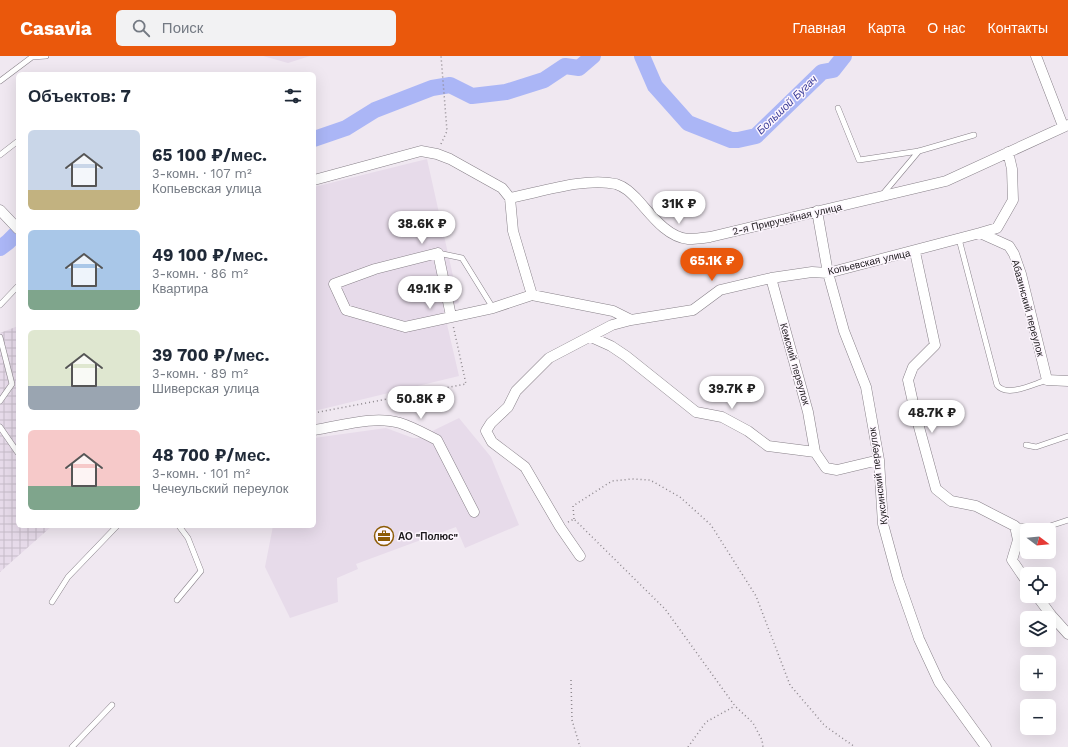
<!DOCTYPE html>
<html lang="ru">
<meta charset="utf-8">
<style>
body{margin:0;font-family:"Work Sans",sans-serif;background:#f2f2f3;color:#1f2937;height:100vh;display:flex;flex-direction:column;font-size:15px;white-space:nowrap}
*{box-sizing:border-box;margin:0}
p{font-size:13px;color:#747a83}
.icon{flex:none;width:22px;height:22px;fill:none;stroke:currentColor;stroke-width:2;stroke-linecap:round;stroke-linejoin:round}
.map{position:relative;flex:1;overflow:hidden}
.side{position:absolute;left:16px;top:16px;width:300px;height:456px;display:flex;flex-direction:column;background:#fff;border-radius:6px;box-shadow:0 4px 16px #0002}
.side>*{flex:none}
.needle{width:26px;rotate:106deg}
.tools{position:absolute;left:1020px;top:467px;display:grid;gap:8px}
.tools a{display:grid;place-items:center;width:36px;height:36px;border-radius:6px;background:#fff;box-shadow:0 4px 16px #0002;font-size:20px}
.price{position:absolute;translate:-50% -34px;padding:0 9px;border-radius:14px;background:#fff;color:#222;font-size:13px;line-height:26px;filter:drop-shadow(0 1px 2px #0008)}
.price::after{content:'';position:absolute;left:50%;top:24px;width:12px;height:9px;margin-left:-6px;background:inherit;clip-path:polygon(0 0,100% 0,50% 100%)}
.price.active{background:#ea580c;color:#fff}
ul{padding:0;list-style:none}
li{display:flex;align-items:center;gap:12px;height:100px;padding:0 12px}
li span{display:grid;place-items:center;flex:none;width:112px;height:80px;border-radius:6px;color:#555}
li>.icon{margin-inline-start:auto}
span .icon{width:48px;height:48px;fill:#fffc;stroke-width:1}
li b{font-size:17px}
h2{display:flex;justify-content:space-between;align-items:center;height:48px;padding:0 12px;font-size:17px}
header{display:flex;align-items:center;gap:24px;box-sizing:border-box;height:56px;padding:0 20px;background:#ea580c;color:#fff}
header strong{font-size:19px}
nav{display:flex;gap:22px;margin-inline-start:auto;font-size:14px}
.search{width:280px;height:36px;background:#f2f2f3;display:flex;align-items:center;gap:10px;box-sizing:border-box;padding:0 14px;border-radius:6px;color:#747a83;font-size:15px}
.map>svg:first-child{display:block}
.built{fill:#e7dbea}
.industrial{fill:url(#industrial-grid)}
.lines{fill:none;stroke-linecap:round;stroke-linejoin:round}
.river{stroke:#abb6f6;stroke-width:16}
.lane-casing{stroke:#888189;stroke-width:6}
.street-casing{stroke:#888189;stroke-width:11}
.path{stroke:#8e888e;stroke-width:1.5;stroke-dasharray:1 3;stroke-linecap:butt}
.lane{stroke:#fff;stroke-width:5}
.street{stroke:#fff;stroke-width:10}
.labels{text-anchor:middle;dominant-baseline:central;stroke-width:3;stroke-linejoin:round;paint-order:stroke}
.street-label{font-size:10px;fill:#1c191c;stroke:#fdf6fe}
.poi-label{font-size:10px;font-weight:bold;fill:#1c191c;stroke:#fdf6fe;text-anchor:start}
.water-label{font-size:11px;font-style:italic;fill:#3c3f9a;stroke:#fdf6fe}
</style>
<header>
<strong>Casavia</strong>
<div class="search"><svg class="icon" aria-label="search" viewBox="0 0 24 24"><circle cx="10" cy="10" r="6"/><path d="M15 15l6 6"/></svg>Поиск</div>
<nav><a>Главная</a><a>Карта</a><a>О нас</a><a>Контакты</a></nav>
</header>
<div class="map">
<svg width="1068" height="691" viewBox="0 0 1068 691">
<defs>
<pattern id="industrial-grid" width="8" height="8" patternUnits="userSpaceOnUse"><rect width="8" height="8" fill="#e7dbea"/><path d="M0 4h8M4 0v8" fill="none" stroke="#c6bbc8"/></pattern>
</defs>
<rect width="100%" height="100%" fill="#f0e8f1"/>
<path class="built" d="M263 0H310L288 7Z
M427 103 459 247 443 251 459 320 314 355V131Z
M459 362 491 401 519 469 465 492 456 471 356 508 358 513 337 522 338 546 290 562 265 511 273 470H314V382L386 372 413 382H418Z"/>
<path class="industrial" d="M18 270V470H52L0 516V277Z"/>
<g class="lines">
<path class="river" d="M642 0 655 30 688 67 731 84H738L756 80 822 16 833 14 844 0
M314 83 346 72 375 54 432 32 450 29 472 40 506 36 544 24 565 10 579 12 593 0
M0 192 8 186 18 176"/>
<defs>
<path id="lane" d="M0 25 32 1 46 0
M838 52 859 104 919 95 974 79
M0 99 18 85
M882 139 919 95
M959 183 997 329C1007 342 1033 328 1047 324
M438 197 462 202 493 252
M0 249 18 230
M0 281 12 328 0 345
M0 371 18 397
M1026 389 1036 391 1068 380
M1015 470H1050L1068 464
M177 544 201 515 188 482 179 470
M52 546 68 521 117 470
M72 691 112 649"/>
<path id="street" d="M1036 0 1063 70
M1008 96 1012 113 1013 144 997 172 980 177 1009 190 1014 198 1021 218 1047 324 1068 325
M314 124 421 95 437 98 450 103 502 132 510 142C541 136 585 121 616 128 625 131 630 136 636 142 650 157 666 181 688 183 695 183 703 182 710 181L946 125 1068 69
M510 142 513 175 532 239 613 255 631 264 693 254 720 234 771 222 812 216 828 217 980 177
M0 154 18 173
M817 155 828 217 844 275 866 331 879 404 883 468 898 523 919 583 939 626 986 691
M915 196 935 289 913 311 908 324 916 360 936 433 951 445 976 450 1015 470 1018 484 1012 504 1027 526
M771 222 808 356 815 396
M451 260 438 197 375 213 334 228 346 254 405 271 493 252 532 239
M591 281 611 290 626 300 696 356 722 361 748 375 768 390 815 396 826 412 837 414 879 404
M314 374C341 370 374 359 400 367 413 371 425 378 437 384L474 456
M580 500 560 471 525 411 492 386 486 375 491 367 508 351 516 335 549 302 612 269 631 264
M1037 540 1051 559 1068 578"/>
</defs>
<use href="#lane" class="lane-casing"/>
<use href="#street" class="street-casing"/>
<path class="path" d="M441 88 447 75 441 0
M314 357 466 328 453 269
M574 463 573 450 612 425 632 423 650 424 680 441 711 469 756 540 790 629 825 670 855 691
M568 466 574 463 665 553 735 650 753 667 762 684 763 691
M571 624 572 664 580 691
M688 691 706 666 735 650"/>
<use href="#lane" class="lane"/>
<use href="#street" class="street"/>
</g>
<defs>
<symbol id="office-ring" viewBox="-11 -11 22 22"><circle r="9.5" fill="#fdf6fe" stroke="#8d5c06" stroke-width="1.5"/><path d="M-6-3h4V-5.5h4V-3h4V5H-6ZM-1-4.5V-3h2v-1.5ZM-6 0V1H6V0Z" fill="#8d5c06"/></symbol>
</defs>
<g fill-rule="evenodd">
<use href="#office-ring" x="373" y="469" width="22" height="22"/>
</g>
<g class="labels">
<g class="street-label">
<text transform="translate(787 163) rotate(-13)">2-я Приручейная улица</text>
<text transform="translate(869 206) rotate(-13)">Копьевская улица</text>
<text transform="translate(1028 252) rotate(75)">Абазинский переулок</text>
<text transform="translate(795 308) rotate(74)">Кемский переулок</text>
<text transform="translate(878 420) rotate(-97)">Куксинский переулок</text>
</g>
<g class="poi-label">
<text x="398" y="480">АО "Полюс"</text>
</g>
<g class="water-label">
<text transform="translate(787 49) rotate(-44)">Большой Бугач</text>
</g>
</g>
</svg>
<div class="tools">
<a><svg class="needle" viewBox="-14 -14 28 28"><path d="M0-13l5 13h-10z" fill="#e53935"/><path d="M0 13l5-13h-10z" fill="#747a83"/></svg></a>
<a><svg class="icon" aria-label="locate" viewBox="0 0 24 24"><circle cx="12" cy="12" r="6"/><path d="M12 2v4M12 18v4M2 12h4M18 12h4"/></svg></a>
<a><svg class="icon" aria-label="layers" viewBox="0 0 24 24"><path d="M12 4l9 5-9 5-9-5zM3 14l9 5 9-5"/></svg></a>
<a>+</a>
<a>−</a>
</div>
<b class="price" style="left:679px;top:169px">31K ₽</b>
<b class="price" style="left:422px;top:189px">38.6K ₽</b>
<b class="price active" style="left:712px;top:226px">65.1K ₽</b>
<b class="price" style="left:430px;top:254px">49.1K ₽</b>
<b class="price" style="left:732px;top:354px">39.7K ₽</b>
<b class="price" style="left:421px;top:364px">50.8K ₽</b>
<b class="price" style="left:932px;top:378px">48.7K ₽</b>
<section class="side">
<h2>Объектов: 7<svg class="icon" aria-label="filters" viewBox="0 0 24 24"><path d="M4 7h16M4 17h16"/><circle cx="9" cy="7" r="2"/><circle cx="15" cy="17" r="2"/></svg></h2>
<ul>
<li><span style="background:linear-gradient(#c9d6e8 75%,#c2b280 0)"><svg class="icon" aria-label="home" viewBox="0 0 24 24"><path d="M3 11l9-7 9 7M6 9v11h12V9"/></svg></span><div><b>65 100 ₽/мес.</b><p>3-комн. · 107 m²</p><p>Копьевская улица</p></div></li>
<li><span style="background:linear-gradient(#a9c7e8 75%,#7fa58c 0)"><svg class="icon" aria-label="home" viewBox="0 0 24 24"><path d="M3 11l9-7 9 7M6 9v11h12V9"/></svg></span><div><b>49 100 ₽/мес.</b><p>3-комн. · 86 m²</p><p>Квартира</p></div></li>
<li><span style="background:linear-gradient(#dfe7d0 70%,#9aa5b1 0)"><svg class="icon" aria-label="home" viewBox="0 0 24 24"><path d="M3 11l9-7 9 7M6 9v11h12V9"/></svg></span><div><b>39 700 ₽/мес.</b><p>3-комн. · 89 m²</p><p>Шиверская улица</p></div></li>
<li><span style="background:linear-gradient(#f6c9c9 70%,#7fa58c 0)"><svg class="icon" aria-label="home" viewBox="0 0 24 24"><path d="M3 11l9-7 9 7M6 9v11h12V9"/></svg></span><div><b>48 700 ₽/мес.</b><p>3-комн. · 101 m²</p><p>Чечеульский переулок</p></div></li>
</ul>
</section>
</div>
